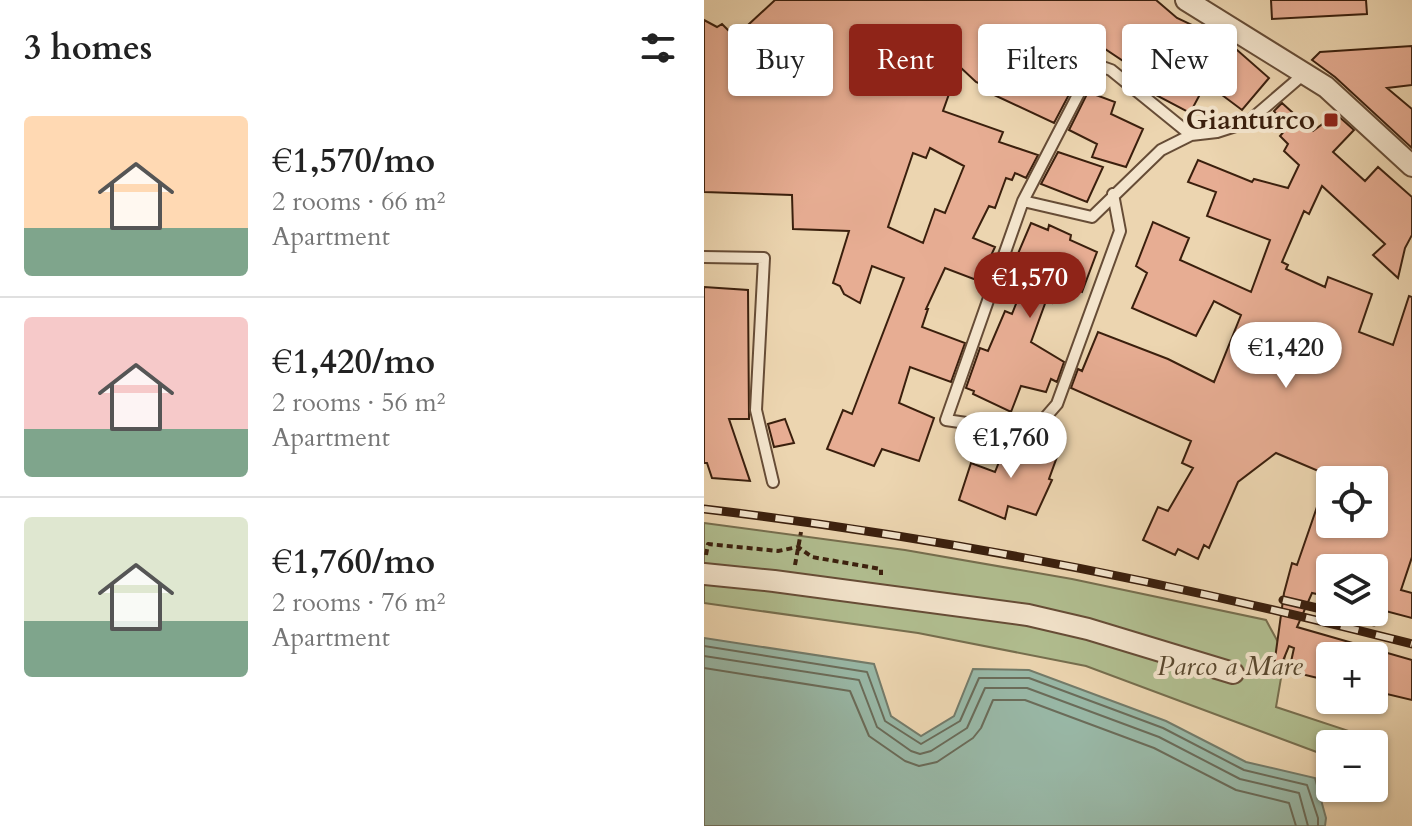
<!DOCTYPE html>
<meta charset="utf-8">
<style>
body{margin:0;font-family:Cardo,serif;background:#f6f6f6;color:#222;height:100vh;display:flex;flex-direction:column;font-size:30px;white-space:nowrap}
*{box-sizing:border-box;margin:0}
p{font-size:26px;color:#767676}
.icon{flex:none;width:44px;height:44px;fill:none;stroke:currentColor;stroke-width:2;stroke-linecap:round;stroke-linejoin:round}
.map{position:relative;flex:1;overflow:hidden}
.details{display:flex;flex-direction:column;background:#fff;width:704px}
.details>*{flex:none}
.hud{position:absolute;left:24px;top:24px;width:564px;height:72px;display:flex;gap:16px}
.fabs{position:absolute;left:612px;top:466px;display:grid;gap:16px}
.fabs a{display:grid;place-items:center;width:72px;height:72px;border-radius:8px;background:#fff;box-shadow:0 2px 6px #0004;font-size:40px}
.price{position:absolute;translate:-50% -68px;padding:0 18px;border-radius:28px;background:#fff;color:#222;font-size:26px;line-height:52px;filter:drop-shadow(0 2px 4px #0008)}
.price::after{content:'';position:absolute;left:50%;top:48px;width:24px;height:18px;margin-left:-12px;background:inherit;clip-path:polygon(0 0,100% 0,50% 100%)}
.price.selected{background:#8f2418;color:#fff}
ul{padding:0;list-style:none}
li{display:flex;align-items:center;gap:24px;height:200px;padding:0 24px}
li+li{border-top:2px solid #e0e0e0}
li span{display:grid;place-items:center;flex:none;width:224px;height:160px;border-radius:8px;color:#555}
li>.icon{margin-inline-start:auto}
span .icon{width:96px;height:96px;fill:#fffc;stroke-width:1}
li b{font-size:34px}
h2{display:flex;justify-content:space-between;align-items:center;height:96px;padding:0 24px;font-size:34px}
.pill{padding:0 28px;border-radius:8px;background:#fff;box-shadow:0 2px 6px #0004;font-size:28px;line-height:72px}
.pill.selected{background:#8f2418;color:#fff}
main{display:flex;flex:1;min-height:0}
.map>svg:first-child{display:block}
.green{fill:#b1be90;stroke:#766e4e;stroke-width:2}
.water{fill:#99b9a8;stroke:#737b6a;stroke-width:2}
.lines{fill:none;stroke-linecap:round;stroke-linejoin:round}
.shore{stroke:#6a6c5a;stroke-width:2}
.building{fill:#e7ad93;stroke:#3a1f0d;stroke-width:2;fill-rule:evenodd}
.lane-casing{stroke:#664c36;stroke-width:14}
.street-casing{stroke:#664c36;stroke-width:24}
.path{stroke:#3a1f0d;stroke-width:4;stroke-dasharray:6 4;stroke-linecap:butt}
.lane{stroke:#f3e4cc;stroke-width:10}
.street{stroke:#f3e4cc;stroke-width:20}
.rail-casing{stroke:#3a1f0d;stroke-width:9}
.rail{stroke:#f3e4cc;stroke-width:6;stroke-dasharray:18;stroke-linecap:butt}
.poi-dot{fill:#8f2418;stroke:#f3e4cc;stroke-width:3}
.labels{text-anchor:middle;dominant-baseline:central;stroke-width:8;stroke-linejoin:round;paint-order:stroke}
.poi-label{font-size:28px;font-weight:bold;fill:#3a1f0d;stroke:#f3e4cc;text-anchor:end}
.park-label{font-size:28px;font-style:italic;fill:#58472e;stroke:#f3e4cc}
</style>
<main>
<section class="details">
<h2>3 homes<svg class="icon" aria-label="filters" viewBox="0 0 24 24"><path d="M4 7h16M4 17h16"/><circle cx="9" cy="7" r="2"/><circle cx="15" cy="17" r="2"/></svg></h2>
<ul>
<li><span style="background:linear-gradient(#ffd9b3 70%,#7fa58c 0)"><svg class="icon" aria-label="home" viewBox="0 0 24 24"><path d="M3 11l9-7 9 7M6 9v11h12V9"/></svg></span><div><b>€1,570/mo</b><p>2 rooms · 66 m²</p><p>Apartment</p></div></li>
<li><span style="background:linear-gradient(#f6c9c9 70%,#7fa58c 0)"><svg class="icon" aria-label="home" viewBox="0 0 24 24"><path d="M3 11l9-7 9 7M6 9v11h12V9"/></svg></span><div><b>€1,420/mo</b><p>2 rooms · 56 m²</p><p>Apartment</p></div></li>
<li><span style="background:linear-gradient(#dfe7d0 65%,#7fa58c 0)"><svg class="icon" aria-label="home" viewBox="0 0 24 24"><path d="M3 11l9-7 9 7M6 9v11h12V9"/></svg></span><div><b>€1,760/mo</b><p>2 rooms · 76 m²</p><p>Apartment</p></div></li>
</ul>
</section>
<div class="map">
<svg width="708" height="826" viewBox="0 0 708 826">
<rect width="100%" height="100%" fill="#ecd5b0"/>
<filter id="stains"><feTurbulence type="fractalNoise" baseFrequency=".0025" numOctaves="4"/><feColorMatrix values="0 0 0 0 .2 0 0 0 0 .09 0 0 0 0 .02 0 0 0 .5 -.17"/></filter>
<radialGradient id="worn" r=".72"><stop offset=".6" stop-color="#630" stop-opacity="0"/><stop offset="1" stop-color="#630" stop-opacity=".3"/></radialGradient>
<path class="green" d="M0 523 201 550 368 579 562 620 581 655 572 707 654 734 650 744H626V757L382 666 214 633 0 603Z"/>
<path class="water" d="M0 638 170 664 187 716 217 736 250 716 269 669 325 670 462 721 542 762 611 778 622 818 621 826H0Z"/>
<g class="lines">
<path class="shore" d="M0 646 163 672 181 721 217 744 256 721 275 678H325L459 728 540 770 603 785 614 818V826
M0 656 155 680 173 727 207 751 216 754 227 751 263 728 281 688H323L455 737 536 779 595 793 604 826
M0 668 146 691 165 736 201 761 215 766 233 762 269 738 277 728 289 700H321L450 748 532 790 585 803 592 826"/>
</g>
<path class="building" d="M71 0H452L473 18 524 42 565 78 538 110 502 83 486 113 448 93 443 89 449 81 392 43 386 54 383 52 365 85 369 87 350 123 288 94 290 90 272 82 255 66 239 111 299 132 295 142 334 155 322 178 311 173 308 180 302 178 291 208 285 206 269 238 291 247 275 281 241 268 222 309H224L218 327 261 343 247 382 206 367 195 403 230 418 215 461 178 449 170 466 123 449 139 410 148 414 200 278 168 266 156 303 140 294 136 286 129 283 145 231 89 229 88 195 0 192V20L13 27 18 24 31 37ZM226 148 260 166 241 213 231 209 219 243 184 227 209 153 222 158Z
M567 0H662L663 14 568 19Z
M708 46V85L683 88 708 109V148L631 77 608 60 616 52Z
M384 92 411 102 407 114 439 129 422 167 388 157 393 144 365 130Z
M578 103 609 131 632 114 650 130 629 152 661 181 674 167 708 197V235L701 248 694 278 669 255 681 244 618 186 605 214 600 211 578 262 584 265 582 269 621 287 624 277 668 294 655 332 689 345 705 296 708 297V557L697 590 708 593V618L670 608V568H626V597L608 593 593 627 708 660V700L670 691V656H626V681L585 671 590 648 585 646 576 668 570 666 580 593 588 563 593 565 624 475 572 453 534 482 505 548 500 545 494 559 474 549 471 555 439 540 454 507 464 511 489 468 478 463 487 441 367 388 374 369 378 371 394 332 464 359 510 382 537 315 510 301 492 336 428 308 443 273 432 266 449 222 485 238 476 260 547 292 566 240 503 216 512 192 484 182 494 160 548 182 550 179 584 188 595 165 580 151 584 144 576 136 583 128 570 111ZM626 480H681L670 524H626Z
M354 152 399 167 383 202 337 184Z
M327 223 344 230 345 225 367 235 366 240 393 252 378 292 357 282 348 303 342 301 327 342 360 362 353 382 347 379 342 392 317 386 307 412 269 394 270 391 262 388 276 348 284 351 301 311 308 314 328 263 313 256Z
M0 287 44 290 45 419H25L46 481 8 478 3 463H0Z
M81 419 90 443 70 447 64 424Z
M305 437 354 454 345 479 348 480 332 515 304 506 301 519 255 500 267 463 291 472Z"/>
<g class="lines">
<defs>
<path id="lane" d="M409 194 416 231 353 404 340 419 303 429 242 420 319 201 390 64 407 70 487 135
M319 201 388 217 457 150 487 135 513 132 544 122 601 73
M0 257 60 258 52 410 69 482"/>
<path id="street" d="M482 0 622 87 708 166
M0 574 70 581 324 615 384 629 529 673"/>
</defs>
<use href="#lane" class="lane-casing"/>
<use href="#street" class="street-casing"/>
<path class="path" d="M2 555 4 544 74 551 94 547 108 557 177 569V575
M91 565 97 532"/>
<use href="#lane" class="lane"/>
<use href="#street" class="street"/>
<defs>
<path id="rail" d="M0 509C239 537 475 584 708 644
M579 600 626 611
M631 612 670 622"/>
</defs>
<use href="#rail" class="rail-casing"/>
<use href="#rail" class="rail"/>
</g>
<rect class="poi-dot" x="619" y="112" width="16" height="16" rx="4"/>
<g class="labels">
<g class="poi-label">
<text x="611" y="120">Gianturco</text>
</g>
<g class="park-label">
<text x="526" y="666">Parco a Mare</text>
</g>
</g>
<rect width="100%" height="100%" filter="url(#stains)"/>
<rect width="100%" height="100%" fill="url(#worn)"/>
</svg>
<div class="fabs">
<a><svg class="icon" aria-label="locate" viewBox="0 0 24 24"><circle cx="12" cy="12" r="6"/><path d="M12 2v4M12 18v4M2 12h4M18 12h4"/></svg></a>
<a><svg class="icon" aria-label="layers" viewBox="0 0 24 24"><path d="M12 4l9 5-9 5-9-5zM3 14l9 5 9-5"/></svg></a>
<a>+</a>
<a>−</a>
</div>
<b class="price selected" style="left:326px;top:320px">€1,570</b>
<b class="price" style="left:582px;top:390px">€1,420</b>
<b class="price" style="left:307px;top:480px">€1,760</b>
<div class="hud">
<a class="pill">Buy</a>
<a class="pill selected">Rent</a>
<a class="pill">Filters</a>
<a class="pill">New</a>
</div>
</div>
</main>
